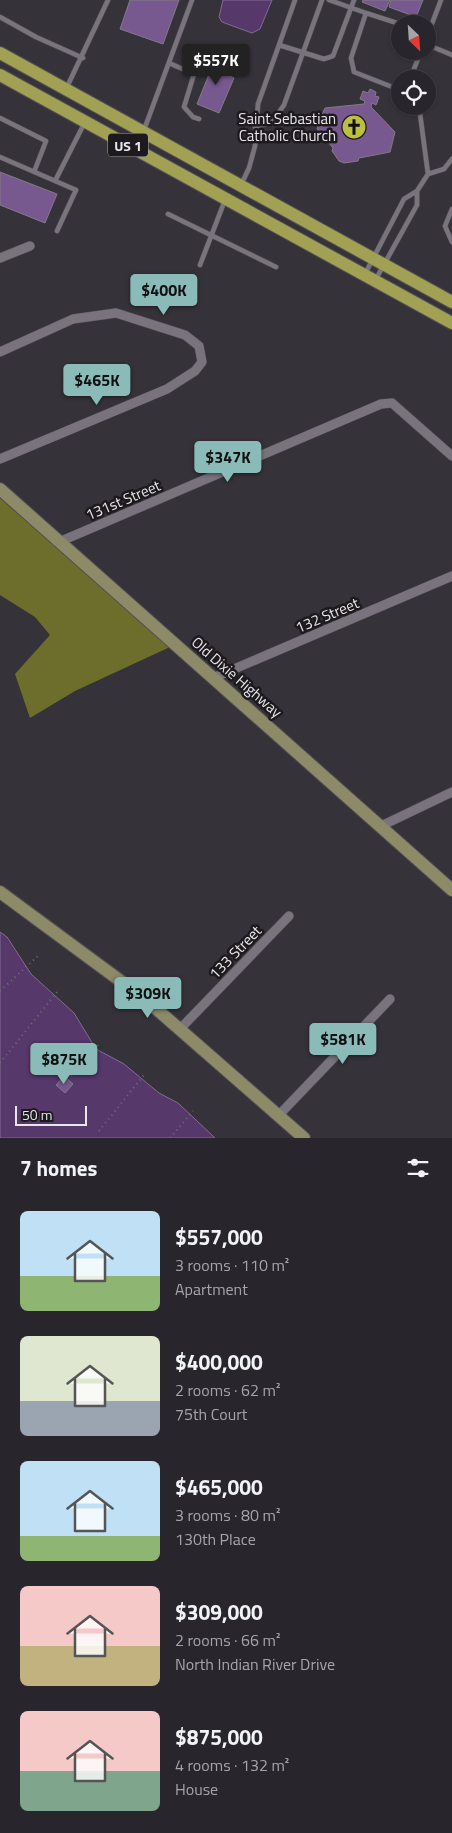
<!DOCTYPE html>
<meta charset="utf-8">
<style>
body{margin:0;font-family:"Titillium Web",sans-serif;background:#343238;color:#f1f3f6;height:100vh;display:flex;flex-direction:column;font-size:19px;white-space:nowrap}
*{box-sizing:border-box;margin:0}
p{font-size:16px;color:#a5a5a9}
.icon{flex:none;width:28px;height:28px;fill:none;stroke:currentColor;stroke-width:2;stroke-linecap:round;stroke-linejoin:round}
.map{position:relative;height:1138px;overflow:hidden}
.panel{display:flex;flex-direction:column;background:#28262c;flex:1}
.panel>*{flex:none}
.needle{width:32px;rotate:155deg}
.controls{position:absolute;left:391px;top:15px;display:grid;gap:10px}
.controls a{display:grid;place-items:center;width:45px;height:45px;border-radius:50%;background:#28262c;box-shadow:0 1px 4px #0004,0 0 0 1px #444348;font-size:25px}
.scale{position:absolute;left:15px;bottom:12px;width:72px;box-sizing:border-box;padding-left:5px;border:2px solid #e9e6eb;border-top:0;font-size:14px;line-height:18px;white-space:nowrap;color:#e9e6eb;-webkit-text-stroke:4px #1d1a1e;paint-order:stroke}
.price{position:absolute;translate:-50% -42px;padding:0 11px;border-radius:5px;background:#8bbbb9;color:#111;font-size:16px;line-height:32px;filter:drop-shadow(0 1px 2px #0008)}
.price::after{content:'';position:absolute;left:50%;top:30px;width:15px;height:11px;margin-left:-8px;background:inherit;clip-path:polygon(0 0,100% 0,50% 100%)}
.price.on{background:#222;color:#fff}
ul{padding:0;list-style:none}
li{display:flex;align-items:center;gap:15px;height:125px;padding:0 20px}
li span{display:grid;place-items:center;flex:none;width:140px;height:100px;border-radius:8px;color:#555}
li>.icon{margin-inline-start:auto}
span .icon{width:60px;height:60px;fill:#fffc;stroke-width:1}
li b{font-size:21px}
h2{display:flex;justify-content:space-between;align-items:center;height:60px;padding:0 20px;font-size:21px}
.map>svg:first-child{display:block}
.forest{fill:#6d6e2b}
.water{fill:#56386b;stroke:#826c91}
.building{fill:#78598f;stroke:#817b85}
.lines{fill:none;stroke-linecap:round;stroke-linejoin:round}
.lane-casing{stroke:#534f56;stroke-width:5.5}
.street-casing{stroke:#534f56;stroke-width:10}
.secondary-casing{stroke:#534f56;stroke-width:14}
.primary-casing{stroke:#534f56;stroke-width:14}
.path{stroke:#706d74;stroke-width:2;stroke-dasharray:1 4;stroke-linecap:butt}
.lane{stroke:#78737d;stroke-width:4.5}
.street{stroke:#78737d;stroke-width:9}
.secondary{stroke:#8d8a68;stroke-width:12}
.primary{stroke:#a1a053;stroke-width:12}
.labels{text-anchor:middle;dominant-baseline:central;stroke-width:5;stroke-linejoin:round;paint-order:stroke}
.shield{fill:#1d1a1e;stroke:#aca9ae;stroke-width:1}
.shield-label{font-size:14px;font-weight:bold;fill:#e9e6eb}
.poi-label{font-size:15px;fill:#e9e6eb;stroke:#1d1a1e;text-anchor:end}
.street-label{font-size:15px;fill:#e9e6eb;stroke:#1d1a1e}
</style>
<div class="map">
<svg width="452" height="1138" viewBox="0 0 452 1138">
<rect width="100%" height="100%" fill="#36323a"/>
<path class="forest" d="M0 498 170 647 75 691 30 718 15 674 50 635 35 617 0 595Z"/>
<path class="water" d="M223 0H272L260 29 252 33 222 22 219 17Z
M0 932 7 937 31 974 74 1013 96 1049 124 1064 159 1093 178 1103 215 1138H0Z"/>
<path class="building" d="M130 0H179L163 44 120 29Z
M363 0H390L385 11 362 2Z
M391 0H423L416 17 389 7Z
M218 52 229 57 222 72 234 78 219 113 197 104Z
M370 89 376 92 375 96 379 97 376 105 372 103 371 107 395 132 390 152 359 158 358 161 344 163 339 161 332 151 333 148 317 129 319 121 325 108 364 104 365 101 360 99 363 91 368 93Z
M0 172 57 194 45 223 0 205Z
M64 1076 73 1084 65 1093 56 1085Z"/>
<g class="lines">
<defs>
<path id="lane" d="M329 0 366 13 351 58 354 72 400 90
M366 13 400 24
M0 17 36 37 83 58
M428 34 441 0
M279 45 324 59 333 56 354 0
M428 45 452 55
M169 63 194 74 184 107 193 117 199 119
M415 79 414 69 421 51
M67 87 108 0
M0 118 46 141 34 172
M255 127 272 122 284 105 322 0
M144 130 192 0
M0 157 76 190 57 231
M428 174 444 169 452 159
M55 181 85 122
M241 185 249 168 255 146 258 104 295 0
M452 209 445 226 452 242
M168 214 276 267
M200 265 225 200
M365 274 404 199 417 191 428 174 419 106
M376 279 417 205V191"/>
<path id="street" d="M0 258 30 246
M0 352 73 319 116 313 185 335 199 346 202 362 195 371 167 389 0 459
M59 542 381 404 392 403 452 456
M213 678 452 576
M381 826 452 792
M181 1028 289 916
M279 1115 390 999"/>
<path id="secondary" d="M0 489 452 890
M0 892 145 999 304 1138"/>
<path id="primary" d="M0 53 452 302
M0 75 452 323"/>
</defs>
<use href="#lane" class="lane-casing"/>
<use href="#street" class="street-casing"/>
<use href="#secondary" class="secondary-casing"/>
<use href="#primary" class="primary-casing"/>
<path class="path" d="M0 991 40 954
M0 1063 57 992
M68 1080 98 1045
M99 1131 144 1075
M170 1138 193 1111"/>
<use href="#lane" class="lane"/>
<use href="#street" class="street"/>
<use href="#secondary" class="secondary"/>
<use href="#primary" class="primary"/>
</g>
<defs>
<symbol id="church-disc" viewBox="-11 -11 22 22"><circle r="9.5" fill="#bdbf43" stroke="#1d1a1e"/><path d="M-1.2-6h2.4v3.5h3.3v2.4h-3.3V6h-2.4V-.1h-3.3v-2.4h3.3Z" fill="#111"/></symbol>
</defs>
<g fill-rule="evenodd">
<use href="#church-disc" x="340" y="113" width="28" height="28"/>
</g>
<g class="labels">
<rect class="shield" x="108" y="133.5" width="40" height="23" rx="4"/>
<g class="shield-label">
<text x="128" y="145">US 1</text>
</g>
<g class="poi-label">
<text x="336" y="118">Saint Sebastian<tspan x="336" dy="17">Catholic Church</tspan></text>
</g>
<g class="street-label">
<text transform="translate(123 500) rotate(-23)">131st Street</text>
<text transform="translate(327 615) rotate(-23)">132 Street</text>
<text transform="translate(237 677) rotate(41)">Old Dixie Highway</text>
<text transform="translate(235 952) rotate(-46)">133 Street</text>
</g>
</g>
</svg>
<div class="controls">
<a><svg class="needle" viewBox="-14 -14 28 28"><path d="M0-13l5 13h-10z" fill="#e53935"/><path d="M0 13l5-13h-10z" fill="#a5a5a9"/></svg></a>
<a><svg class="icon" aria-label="locate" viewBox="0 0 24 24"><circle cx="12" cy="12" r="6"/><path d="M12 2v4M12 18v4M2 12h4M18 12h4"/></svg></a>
</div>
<div class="scale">50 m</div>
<b class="price on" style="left:216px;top:86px">$557K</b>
<b class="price" style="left:164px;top:316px">$400K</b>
<b class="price" style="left:97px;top:406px">$465K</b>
<b class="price" style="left:228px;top:483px">$347K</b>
<b class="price" style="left:148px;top:1019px">$309K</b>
<b class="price" style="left:343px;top:1065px">$581K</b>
<b class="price" style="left:64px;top:1085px">$875K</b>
</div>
<section class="panel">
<h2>7 homes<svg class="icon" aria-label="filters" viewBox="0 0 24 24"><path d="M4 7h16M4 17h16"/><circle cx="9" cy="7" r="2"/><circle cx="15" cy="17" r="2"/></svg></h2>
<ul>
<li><span style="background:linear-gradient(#bfe0f5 65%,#8fb573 0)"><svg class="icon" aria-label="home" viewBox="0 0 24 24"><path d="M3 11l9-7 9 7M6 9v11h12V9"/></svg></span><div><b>$557,000</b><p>3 rooms · 110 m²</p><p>Apartment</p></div></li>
<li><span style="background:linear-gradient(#dfe7d0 65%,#9aa5b1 0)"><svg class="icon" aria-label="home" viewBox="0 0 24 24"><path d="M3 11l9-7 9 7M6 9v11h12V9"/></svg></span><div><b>$400,000</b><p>2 rooms · 62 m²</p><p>75th Court</p></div></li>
<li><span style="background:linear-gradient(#bfe0f5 75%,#8fb573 0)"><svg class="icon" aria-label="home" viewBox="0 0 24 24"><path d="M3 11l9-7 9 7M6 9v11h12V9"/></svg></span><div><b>$465,000</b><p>3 rooms · 80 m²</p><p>130th Place</p></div></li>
<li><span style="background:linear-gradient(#f6c9c9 60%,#c2b280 0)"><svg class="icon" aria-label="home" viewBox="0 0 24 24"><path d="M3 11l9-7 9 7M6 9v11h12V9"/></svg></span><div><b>$309,000</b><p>2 rooms · 66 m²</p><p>North Indian River Drive</p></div></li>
<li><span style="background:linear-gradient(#f6c9c9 60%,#7fa58c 0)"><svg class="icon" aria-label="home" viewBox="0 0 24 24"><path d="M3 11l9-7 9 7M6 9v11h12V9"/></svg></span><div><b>$875,000</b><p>4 rooms · 132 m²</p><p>House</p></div></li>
</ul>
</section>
